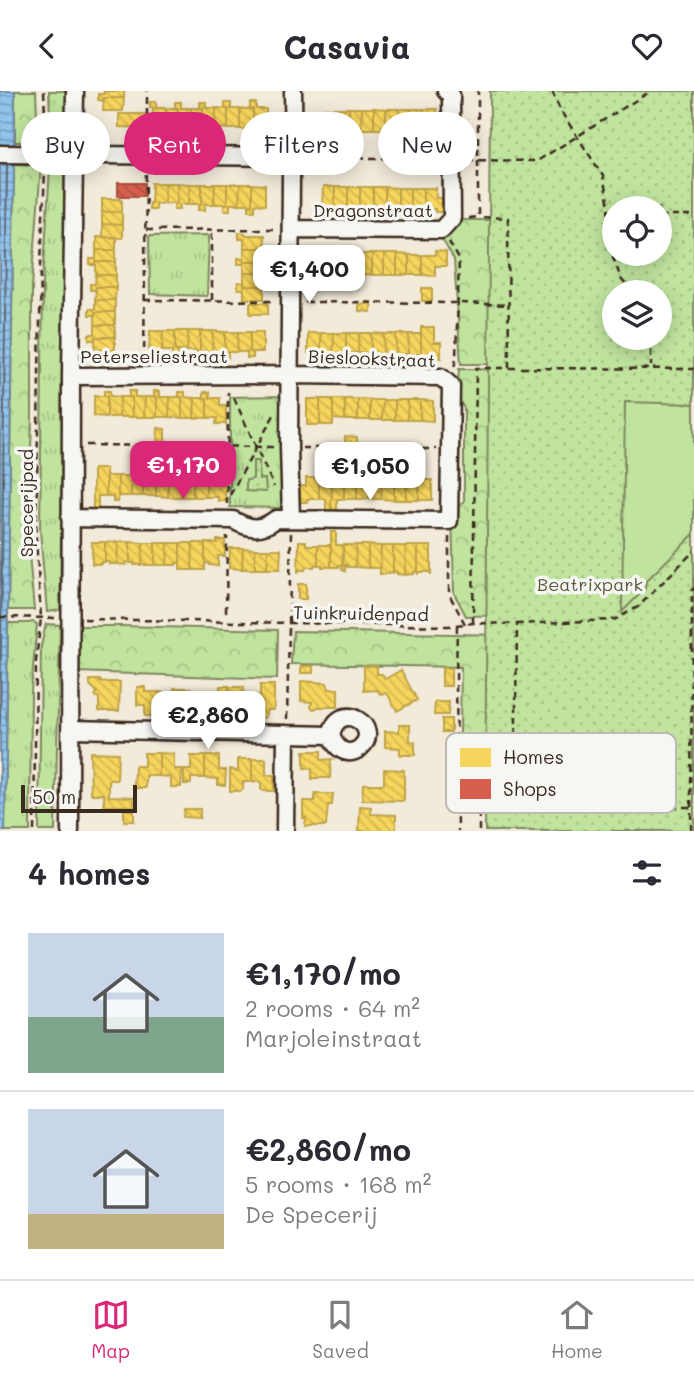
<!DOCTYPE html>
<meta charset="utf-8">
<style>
body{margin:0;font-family:Mali,sans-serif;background:#f7f7f7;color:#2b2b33;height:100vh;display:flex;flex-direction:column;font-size:26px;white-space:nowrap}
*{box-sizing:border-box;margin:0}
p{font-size:23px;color:#7c7c81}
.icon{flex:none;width:38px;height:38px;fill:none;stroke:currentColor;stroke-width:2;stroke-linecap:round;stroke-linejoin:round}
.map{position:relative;height:740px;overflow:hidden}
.side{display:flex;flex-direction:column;background:#fff;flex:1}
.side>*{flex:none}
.guide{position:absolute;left:21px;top:21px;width:653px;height:63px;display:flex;gap:14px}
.controls{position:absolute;left:602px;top:105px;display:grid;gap:14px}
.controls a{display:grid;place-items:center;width:70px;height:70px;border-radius:50%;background:#fff;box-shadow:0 4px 18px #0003;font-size:35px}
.scale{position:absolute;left:21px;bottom:18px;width:116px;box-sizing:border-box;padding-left:7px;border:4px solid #3b2a1e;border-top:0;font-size:19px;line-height:24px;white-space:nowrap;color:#3b2a1e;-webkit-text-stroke:5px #f6f6f2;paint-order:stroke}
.price{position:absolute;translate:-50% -60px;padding:0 16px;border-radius:14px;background:#fff;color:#222;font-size:23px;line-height:46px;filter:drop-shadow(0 2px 4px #0008)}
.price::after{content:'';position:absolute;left:50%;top:42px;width:21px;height:16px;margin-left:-10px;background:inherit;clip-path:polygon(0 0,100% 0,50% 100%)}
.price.selected{background:#db2777;color:#fff}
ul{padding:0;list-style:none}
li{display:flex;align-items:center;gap:21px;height:175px;padding:0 28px}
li+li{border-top:2px solid #e1e1e2}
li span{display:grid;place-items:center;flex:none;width:196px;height:140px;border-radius:0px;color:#555}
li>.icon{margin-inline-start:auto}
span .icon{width:84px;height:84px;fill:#fffc;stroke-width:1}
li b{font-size:30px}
h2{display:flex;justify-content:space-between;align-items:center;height:84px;padding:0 28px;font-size:30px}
.tag{padding:0 24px;border-radius:32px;background:#fff;box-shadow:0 4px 18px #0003;font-size:24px;line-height:63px}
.tag.selected{background:#db2777;color:#fff}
header{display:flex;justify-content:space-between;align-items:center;height:91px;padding:0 28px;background:#fff;font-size:32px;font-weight:800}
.tab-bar{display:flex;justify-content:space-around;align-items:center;height:98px;border-top:2px solid #e1e1e2;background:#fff;font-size:19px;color:#7c7c81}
.tab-bar a{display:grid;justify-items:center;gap:4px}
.tab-bar .selected{color:#db2777}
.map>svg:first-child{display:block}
.grass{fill:url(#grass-tufts);stroke:#7e875e;stroke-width:2}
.forest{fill:url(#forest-crowns);stroke:#7e875e;stroke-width:2}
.park{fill:url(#park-dots);stroke:#7e875e;stroke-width:2;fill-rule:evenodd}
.pitch{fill:#c0e49e;stroke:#7e875e;stroke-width:2}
.water{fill:url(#water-rules);stroke:#6f869a;stroke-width:2}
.homes{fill:url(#homes-back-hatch);stroke:#bea249;stroke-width:2}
.shops{fill:url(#shops-back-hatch);stroke:#a8503f;stroke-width:2}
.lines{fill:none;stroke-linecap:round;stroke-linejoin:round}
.shore{stroke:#5d6771;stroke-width:2}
.minor-casing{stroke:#3b2a1e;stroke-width:21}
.path{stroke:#3b2a1e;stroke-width:2.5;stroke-dasharray:7 5;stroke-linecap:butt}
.minor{stroke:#f6f6f2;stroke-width:16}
.labels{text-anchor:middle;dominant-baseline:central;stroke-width:7;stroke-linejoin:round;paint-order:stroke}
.street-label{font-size:18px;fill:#3b2a1e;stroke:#f6f6f2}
.park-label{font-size:18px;fill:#5c583e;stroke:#f6f6f2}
.key{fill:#f6f6f2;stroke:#beb9b2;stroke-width:2}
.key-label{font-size:19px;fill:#3b2a1e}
</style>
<header><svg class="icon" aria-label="back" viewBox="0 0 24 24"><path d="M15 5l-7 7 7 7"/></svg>Casavia<svg class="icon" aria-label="heart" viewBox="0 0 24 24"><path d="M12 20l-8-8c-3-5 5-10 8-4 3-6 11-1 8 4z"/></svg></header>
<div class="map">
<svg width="694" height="740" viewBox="0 0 694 740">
<defs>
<pattern id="grass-tufts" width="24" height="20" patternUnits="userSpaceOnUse" patternTransform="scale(1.75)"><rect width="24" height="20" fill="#c0e49e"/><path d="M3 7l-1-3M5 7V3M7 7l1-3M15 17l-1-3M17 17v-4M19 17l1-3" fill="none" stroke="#a6c488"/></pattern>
<pattern id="forest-crowns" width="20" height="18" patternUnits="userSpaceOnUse" patternTransform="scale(1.75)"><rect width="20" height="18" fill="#c0e49e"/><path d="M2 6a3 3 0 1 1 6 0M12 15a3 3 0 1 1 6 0" fill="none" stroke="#a6c488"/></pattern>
<pattern id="park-dots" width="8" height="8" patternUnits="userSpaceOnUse" patternTransform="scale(1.75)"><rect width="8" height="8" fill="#c0e49e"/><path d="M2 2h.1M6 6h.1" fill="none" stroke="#a6c488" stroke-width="1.8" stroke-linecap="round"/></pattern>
<pattern id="water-rules" width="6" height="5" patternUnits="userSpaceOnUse" patternTransform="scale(1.75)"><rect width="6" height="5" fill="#91c3ed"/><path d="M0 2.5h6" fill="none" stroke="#789fbf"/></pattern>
<pattern id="homes-back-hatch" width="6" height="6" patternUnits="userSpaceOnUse" patternTransform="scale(1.75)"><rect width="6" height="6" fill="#f6d55c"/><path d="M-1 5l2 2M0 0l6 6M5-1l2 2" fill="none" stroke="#d4b750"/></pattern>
<pattern id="shops-back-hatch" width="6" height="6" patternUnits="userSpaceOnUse" patternTransform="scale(1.75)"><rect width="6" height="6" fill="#d6604d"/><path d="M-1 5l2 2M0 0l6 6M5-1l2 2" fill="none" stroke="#af4f3f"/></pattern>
</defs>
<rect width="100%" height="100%" fill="#f3ebda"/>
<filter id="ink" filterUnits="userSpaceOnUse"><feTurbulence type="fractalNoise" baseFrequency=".0143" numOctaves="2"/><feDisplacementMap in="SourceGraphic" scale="14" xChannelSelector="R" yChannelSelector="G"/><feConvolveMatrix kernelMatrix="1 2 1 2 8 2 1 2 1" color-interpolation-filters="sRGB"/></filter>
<g filter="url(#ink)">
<path class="grass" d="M49 0H70V41L66 42 65 46 56 54 51 53Z
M50 76H66L60 519 47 521 40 439 43 192Z
M209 144 207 205 150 203 149 145Z
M284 305V417L230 416V306Z
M33 531 37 533 31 600 30 740H5L8 532H28Z
M46 533 60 534 55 740H39L41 555Z"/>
<path class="forest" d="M15 0H36L38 51H15Z
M14 73 41 74 32 196V324L29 432V463L34 519H8Z
M456 129H504L505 273H461L454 169 441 146Z
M459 278 645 280 561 523 466 525 454 502 452 420 464 411V317L457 306Z
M76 535H121L278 539 277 588 76 581Z
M293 540 508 544 507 711 459 707 461 576 291 573Z"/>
<path class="park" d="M490 0H694V740H485ZM614 117H660V163H614ZM614 201H660V247H614Z
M253 370H259V388H265L266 401 246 400V389L253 388Z"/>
<path class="pitch" d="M625 311 694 313V443L646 490 645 498 622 521Z"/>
<path class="water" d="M0 0H15L5 740H0Z"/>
<path class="homes" d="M104 0H124V7H104L103 10 98 9V3H104Z
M104 7H124L123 20H103Z
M150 11H156V17H166L165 37H152L153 17H150Z
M175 11H181V17H191L190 37H178V17H175Z
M200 11H206V17H216L215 37H203V17H200Z
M225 12H231V18H240V38H228V18H225Z
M250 12H256V18H266V38H253V18H250Z
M166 17H178V37H165Z
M191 17H203V37H190Z
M216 17 228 18V38L215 37Z
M324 17H337L336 38H323Z
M337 17H349V38H336Z
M349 17H362L361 38H349Z
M362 17H374V38H361Z
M374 17 386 18V38H374Z
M240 18H253V38H240Z
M386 18H399V39L386 38Z
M399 18H411V39H399Z
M411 18H424V46H411Z
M424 18H437L436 31 444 32 443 47 424 46Z
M119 23H146V37L119 36Z
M315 48 323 49V63H315Z
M315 70H323V85L314 84Z
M411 71H423V81H410Z
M152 92H165L164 112H155V118H149V112H151Z
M165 92H177V112H164Z
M177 92 190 93 189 113H180V118H174V113L177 112Z
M190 93H202V113H189Z
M202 93H215L214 113H205V119H199V113H202Z
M215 93H227V113H214Z
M227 93H240L239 113H230V119H224V113H227Z
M240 93H252V113H239Z
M252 93 265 94V114L255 113V119H249V114L252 113Z
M323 96H335V116H322Z
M335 96H348V117L335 116Z
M348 96H360V117H348Z
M360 96H373V117H360Z
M373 96H385V117H373Z
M385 96 398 97V117H385Z
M398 97H410V117H398Z
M410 97H423V118L410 117Z
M423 97H436V107H442V121H435V118H423Z
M102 108H122V121H102Z
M102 121H122V134L102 133Z
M102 133 122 134V147L102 146Z
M239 141 245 142V144H264V157H244V148H239Z
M96 146H116V159H96Z
M244 157H264V170H244Z
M96 159H116V171H96V174H90V168H96Z
M435 160 446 161V175H435V185L422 184V164H435Z
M309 162H322V183H309Z
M322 162 335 163 334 183H322Z
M335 163H347V184L334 183Z
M347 163H360L359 184H347Z
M360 163H372V184H359Z
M372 163H384V184H372Z
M384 163H397V184H384Z
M397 163 409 164V184H397Z
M409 164H422V184H409Z
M238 167H244V170H264V182H244V173H238Z
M96 171H116V184H96Z
M244 182H264V195H244Z
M96 184H116V196H96V199H90V193H95Z
M238 191 244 192V195H264V208H244V198H238Z
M96 196H116L115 209H95Z
M422 197H432V210H422Z
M95 209H115V221H95V224H89V218H95Z
M250 212H268V223H250Z
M359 213H371V221L359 220Z
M95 221H115V234H95Z
M95 234H115V246H95V249H89V243H95Z
M421 236H434V251H441V267H433V263H421Z
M150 240H163L162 260H149Z
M163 240H175V260H178V266H172V260H162Z
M175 240H188L187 260H175Z
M188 240H200V260H203V266H197V260H187Z
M200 240H213L212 261 200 260Z
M213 240 225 241V261H228V267L222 266V261H212Z
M225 241H238L237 261H225Z
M238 241H250V261H253V267H247V261H237Z
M250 241H263V261H250Z
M308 242H321V262H308Z
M321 242H334L333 262H321Z
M334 242H346V262H333Z
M346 242H359L358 262H346Z
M359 242H371V262H358Z
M371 242 384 243 383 263 371 262Z
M384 243H396V263H383Z
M396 243H409L408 263H396Z
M409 243H421V263H408Z
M95 246H115V259H95Z
M104 300H110V305L120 306 119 326H107V305H104Z
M129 300H135V306H145L144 326H132V306H129Z
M154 300H160V306H170L169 326H157V306H154Z
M179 301H185V306L195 307 194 327H182V306H179Z
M204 301H210V307H220V315H226V333H216L217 327H207V307H204Z
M94 305H107V326L94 325Z
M120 306H132V326H119Z
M145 306H157V326H144Z
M170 306H182V327L169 326Z
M195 307H207V327H194Z
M307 308H320V334H307Z
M320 308H333V334H320Z
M333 308H345V329L333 328Z
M345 308H358V329H345Z
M358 308 370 309V329H358Z
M370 309H383L382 329H370Z
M383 309H395V329H382Z
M395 309H408L407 329H395Z
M408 309H420V329H407Z
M420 309 433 310V330L420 329Z
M158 337 165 338V352H157Z
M345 345 357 346V355H345Z
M132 356H143V365H132Z
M182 357H192V365H182Z
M93 378H106V405H98V420H93Z
M181 381H193V406H181Z
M193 381H206V406H193Z
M106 385H118V411H113V405H106Z
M118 385H131V405H118Z
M131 385H143V405H131Z
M143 385H156V405H143Z
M156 385H168V406L156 405Z
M168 385 181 386V406H168Z
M206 386H219V394H226L225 410H218V406H206Z
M306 387H319V408H307V411H299V395H306Z
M319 387 332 388 331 421H326V408H319Z
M332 388H344V408H337V421H331Z
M344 388H357V408H344Z
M357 388H369V408H357Z
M369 388H382L381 408H369Z
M382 388H394V409L381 408Z
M394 388 407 389 406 409H394Z
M407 389H419V409H406Z
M419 389H432V409H419Z
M331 441H336V454H343V474H339V476H331Z
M217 449H225V465H218V475L209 474V472L205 473V452H217Z
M299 450H306V454H318V474H314V476H306L305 479H299L298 482Z
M92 451H105V471H101V473H92Z
M105 451H118L117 473H109V471H105Z
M118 451H130V472L126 471V474L117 473Z
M130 451 143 452 142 474H134V472H130Z
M143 452H155V474H142Z
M155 452H168L167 474H155Z
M168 452H180V472H176V474H167Z
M180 452H193L192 479H180Z
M193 452H205V479H192Z
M318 454H331V476H322V474H318Z
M343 454H356L355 476H347V474H345V480L342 479Z
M356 454H368V477L355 476Z
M368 454 381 455 380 477H368Z
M381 455H393V483V481H389V483H380Z
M393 455H406L405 484 397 483V481H393V483Z
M406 455H418V484V481H414V483L405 484Z
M418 455H431V484L430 481H418V484Z
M230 457H243L242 478 229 477Z
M243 457 255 458V478H242Z
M255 458H268L267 478H255Z
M268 458H281L280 478H267Z
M298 493H306V508H298Z
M301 575H313V582H301Z
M364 575H377V583H382L385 588 401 579 417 609 397 620 387 602 380 603 378 599 364 600Z
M442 577H451V595H442Z
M90 589H100V591H120L119 620H99V607L95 605 97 601 90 594Z
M301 590 327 592 329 598H338V616H318L314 618 311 616 312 611 301 610Z
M260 594H274V619H267L266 625 263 627 252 625V605H260Z
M220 595H229L228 610H220V626H205L206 602H220Z
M137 596H145V601H159V625H145V614H137Z
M229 596H244L243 604 252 605V625L244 626 236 625V615H228Z
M174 597H183V614H174V625H159V601L174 602Z
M183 597H191V602H206L205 626H191V617L189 614H183Z
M435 611H449L448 624H434Z
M442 628H451V641H442Z
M399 634H410V650L415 651V664H400V657L385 656V640L399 641Z
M304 660H321V669L334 668 331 669 330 687H313L312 690V678L304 677Z
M90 661 118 662 117 689H109V705L134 706V715H104V703H91Z
M144 662H159V685H146V697H134L135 675H144Z
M159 662 174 663V678H182L181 696H171V686L159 685Z
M191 665H205V687H191V693H184V679H191Z
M205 665H219V679H226L225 694H218V688L205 687Z
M238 668H252V691H243V698L241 700H230V678L238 680Z
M252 668H266V684H274V700H263L261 698V691H252Z
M384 678 404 679V710L362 709 363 693H384Z
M315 703H333L332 714H328L326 735H305L306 727H303V710H315Z
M360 715 371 716V723L396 724V740H359Z
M184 718H200V727L183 726Z
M124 719H134V730H124Z"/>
<path class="shops" d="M118 92H145V105H118Z"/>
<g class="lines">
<path class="shore" d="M0 632 7 73"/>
<defs>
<path id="minor" d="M0 63 294 66
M291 138 441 139 452 127 451 4 446 0
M70 427 233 429C249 438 261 440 276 428L449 430 451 295 441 286 290 284 71 285 75 0
M291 428 289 356 291 84 294 66 293 0
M71 638 286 643 285 740
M286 643 331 644C335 657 347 667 360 657 384 637 339 606 331 644
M70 740 71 285"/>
</defs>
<use href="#minor" class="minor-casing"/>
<path class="path" d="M44 0 46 48
M552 0 560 19 603 85 609 115 612 163 621 188 627 195 640 201
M147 49V0
M310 66 436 68
M467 69 537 70 651 0
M660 125H694
M468 127 478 126V0
M146 139 275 138
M449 151 459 168 456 268 454 277
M144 209 274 210
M212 209V139
M305 211 459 212 509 214
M651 247V275
M144 270 146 80
M509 277 694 278
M234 307 274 396
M86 354 275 356
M302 357 436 358
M230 404 274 324
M227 413 228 301
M449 446V503L465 533
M226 521 227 445
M0 526 56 527
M84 528 448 535 473 532 517 533 614 529 638 516 694 460
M473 532 476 277H509L508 127 478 126
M457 534 456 590 458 740
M287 628 291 442
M515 716H690
M34 740 36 570 41 527 36 448 41 172 45 79
M479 740V716H515L517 534
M691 740 692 500 694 496"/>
<use href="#minor" class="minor"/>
</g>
</g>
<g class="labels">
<g class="street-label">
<text x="373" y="119">Dragonstraat</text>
<text x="154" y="265">Peterseliestraat</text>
<text transform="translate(372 267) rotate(2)">Bieslookstraat</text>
<text transform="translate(26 412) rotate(-90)">Specerijpad</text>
<text transform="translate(361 522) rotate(1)">Tuinkruidenpad</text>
</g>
<g class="park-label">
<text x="590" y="493">Beatrixpark</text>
</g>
</g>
<rect x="446" y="642" width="230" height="80" rx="10" class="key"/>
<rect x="460" y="657" width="31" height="19" fill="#f6d55c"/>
<rect x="460" y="688" width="31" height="20" fill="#d6604d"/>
<g class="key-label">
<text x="503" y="673">Homes</text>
<text x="503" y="705">Shops</text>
</g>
</svg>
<div class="controls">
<a><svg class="icon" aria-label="locate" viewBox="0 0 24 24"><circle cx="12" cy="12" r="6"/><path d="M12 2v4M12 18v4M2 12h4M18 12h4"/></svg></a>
<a><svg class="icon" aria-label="layers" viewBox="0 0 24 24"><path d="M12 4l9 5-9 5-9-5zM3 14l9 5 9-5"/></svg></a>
</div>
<div class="scale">50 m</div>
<b class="price" style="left:309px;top:214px">€1,400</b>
<b class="price selected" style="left:183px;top:410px">€1,170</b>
<b class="price" style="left:370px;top:411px">€1,050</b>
<b class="price" style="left:208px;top:660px">€2,860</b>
<div class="guide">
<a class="tag">Buy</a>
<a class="tag selected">Rent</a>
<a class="tag">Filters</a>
<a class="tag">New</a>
</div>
</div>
<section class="side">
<h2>4 homes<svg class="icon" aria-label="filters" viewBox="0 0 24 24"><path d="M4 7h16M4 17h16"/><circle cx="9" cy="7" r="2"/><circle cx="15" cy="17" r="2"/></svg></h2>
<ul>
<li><span style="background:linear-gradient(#c9d6e8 60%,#7fa58c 0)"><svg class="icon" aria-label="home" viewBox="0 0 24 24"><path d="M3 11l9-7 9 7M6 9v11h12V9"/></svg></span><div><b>€1,170/mo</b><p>2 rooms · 64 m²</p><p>Marjoleinstraat</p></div></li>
<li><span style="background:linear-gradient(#c9d6e8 75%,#c2b280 0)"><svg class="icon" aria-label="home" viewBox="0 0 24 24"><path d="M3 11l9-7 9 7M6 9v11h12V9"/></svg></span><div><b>€2,860/mo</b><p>5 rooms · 168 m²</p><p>De Specerij</p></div></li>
</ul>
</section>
<nav class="tab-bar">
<a class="selected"><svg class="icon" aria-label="map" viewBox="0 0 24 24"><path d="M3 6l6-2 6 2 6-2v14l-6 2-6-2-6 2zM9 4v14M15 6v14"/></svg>Map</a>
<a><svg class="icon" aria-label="saved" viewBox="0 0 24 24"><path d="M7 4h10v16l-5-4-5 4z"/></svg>Saved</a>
<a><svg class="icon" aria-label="home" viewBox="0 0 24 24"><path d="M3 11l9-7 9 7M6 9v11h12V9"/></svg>Home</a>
</nav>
